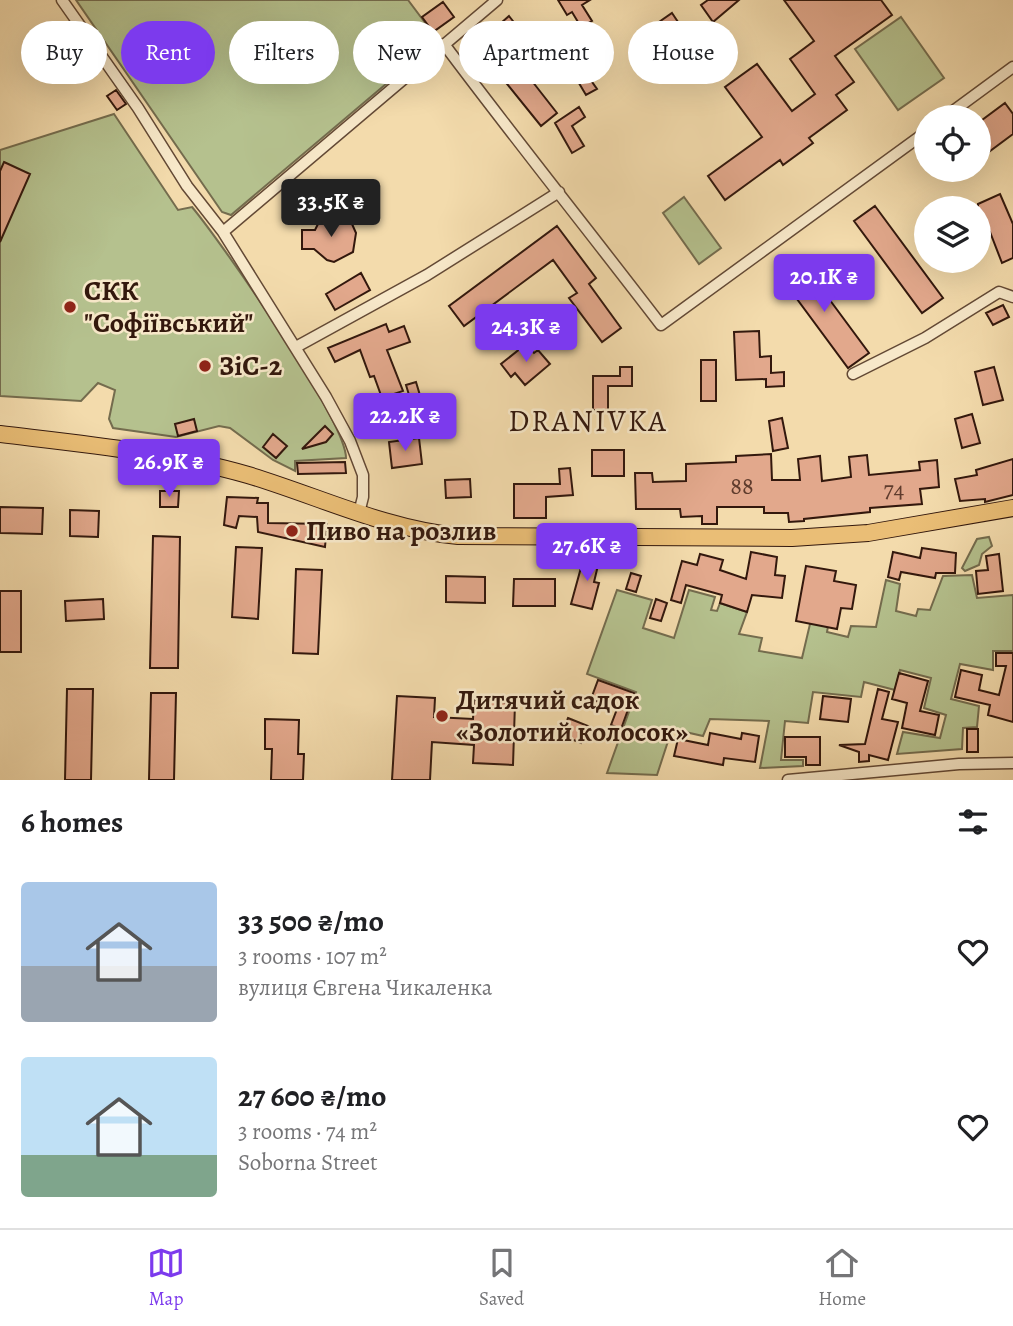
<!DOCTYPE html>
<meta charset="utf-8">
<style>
body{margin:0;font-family:Alegreya,serif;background:#f2f2f2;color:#202124;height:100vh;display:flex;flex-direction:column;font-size:26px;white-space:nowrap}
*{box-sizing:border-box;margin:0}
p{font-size:23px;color:#757577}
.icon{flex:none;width:38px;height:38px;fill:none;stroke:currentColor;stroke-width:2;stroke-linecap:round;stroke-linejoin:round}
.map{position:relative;height:780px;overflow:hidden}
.drawer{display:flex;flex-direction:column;background:#fff;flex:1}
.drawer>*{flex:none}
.hud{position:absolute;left:21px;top:21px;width:971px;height:63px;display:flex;gap:14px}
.buttons{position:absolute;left:914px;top:105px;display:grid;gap:14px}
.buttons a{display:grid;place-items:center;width:77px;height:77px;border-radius:50%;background:#fff;box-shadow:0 7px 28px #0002;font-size:35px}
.price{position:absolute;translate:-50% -60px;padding:0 16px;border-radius:7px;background:#7c3aed;color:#fff;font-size:23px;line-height:46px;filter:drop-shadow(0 2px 4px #0008)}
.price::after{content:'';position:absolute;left:50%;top:42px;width:21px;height:16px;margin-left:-10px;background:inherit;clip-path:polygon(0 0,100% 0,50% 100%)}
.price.on{background:#222;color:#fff}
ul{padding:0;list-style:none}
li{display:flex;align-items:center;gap:21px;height:175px;padding:0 21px}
li span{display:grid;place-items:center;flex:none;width:196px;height:140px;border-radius:7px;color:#555}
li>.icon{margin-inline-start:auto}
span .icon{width:84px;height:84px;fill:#fffc;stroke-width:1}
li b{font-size:30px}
h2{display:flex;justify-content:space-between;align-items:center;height:84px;padding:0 21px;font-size:30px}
.tag{padding:0 24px;border-radius:32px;background:#fff;box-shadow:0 7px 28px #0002;font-size:24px;line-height:63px}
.tag.on{background:#7c3aed;color:#fff}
.tabs{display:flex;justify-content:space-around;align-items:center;height:98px;border-top:2px solid #e0e0e0;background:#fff;font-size:19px;color:#757577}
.tabs a{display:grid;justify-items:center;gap:4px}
.tabs .on{color:#7c3aed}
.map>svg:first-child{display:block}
.green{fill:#b5c18e;stroke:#746c4e;stroke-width:2}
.building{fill:#e2a88c;stroke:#33180d;stroke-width:2}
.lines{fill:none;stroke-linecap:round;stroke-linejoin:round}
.minor-casing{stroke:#634935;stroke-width:13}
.primary-casing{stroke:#33180d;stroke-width:18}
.minor{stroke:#f7e8c9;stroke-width:10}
.primary{stroke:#eabe76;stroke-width:16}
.poi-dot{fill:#8f2418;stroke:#f7e8c9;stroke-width:2.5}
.labels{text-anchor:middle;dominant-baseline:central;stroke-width:5;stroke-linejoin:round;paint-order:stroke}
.number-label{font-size:24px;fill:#5f3c2d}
.poi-label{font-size:28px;font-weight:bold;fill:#33180d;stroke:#f7e8c9;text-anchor:start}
.neighbourhood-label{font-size:30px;letter-spacing:2px;fill:#33180d;stroke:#f7e8c9}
</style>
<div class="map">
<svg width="1013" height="780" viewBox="0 0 1013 780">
<rect width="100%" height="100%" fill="#f3dbac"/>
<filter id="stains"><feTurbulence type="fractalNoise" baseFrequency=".00286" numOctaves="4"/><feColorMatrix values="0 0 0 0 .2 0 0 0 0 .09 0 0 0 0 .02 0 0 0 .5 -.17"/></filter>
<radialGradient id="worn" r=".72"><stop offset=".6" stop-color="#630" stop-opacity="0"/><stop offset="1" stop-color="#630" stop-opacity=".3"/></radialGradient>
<path class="green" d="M76 0H408L438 40 231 215 222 212Z
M901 17 944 78 898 110 855 49Z
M114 114 178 210 192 207C222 243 346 421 346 458L295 461V471L273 460 230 428 219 426 176 437 113 428 109 419 115 390 98 383 81 401 0 396V150Z
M684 197 721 248 699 264 663 213Z
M989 537 992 546 982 554 979 565 965 571 962 568 977 539Z
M972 575 977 598 1013 595V651H993V670L960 664 951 699 979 706 977 727 963 728 962 749 897 754 903 732 940 738 946 715 924 708 931 678 900 670 895 690 864 682 861 697 813 692 808 723 785 721 781 760H803V766L760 768 769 721 710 719 703 736 672 729 657 775 607 773 636 692 587 674 617 590 652 600 643 628 674 638 689 590 715 597 711 610 717 611 720 603 747 612 739 634 762 638 759 651 802 658 810 624 833 598 827 632 848 637 851 626 876 627 886 580 900 584 896 611 916 616 918 609 930 610 943 576Z"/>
<path class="building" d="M558 0H590L582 5 592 21 581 27 572 12 567 15Z
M708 0H739L713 22 701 5Z
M784 0H881L892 15 835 56 854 82 836 95 847 110 809 138 813 143 783 165 780 160 725 200 708 176 762 137 725 87 757 64 792 111 815 94 790 59 814 41Z
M443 2 454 17 433 32 422 17Z
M672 13 682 28 669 36 659 22Z
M509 16 527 39 512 51 493 30Z
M584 55 598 74 590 79 597 89 586 95 573 73 578 70 573 62Z
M521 67 557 113 541 126 503 79Z
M116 90 126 104 117 110 107 96Z
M1005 103 1013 114V134L978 160V123Z
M579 107 585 117 572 126 584 146 572 153 555 123Z
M4 162 30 174 0 242V171Z
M1000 194 1013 224V258L1002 263 990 232 982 235 978 227V204Z
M875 206 943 298 922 313 854 221Z
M329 217H340L352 224 356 233 353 252 334 262 327 260 314 249H302V230H315L319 222Z
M557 226 596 278 589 284 621 328 602 342 569 298 577 293 553 260 464 326 449 306Z
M801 261 869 353 848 368 780 276Z
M361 273 370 290 335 310 326 294Z
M1003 305 1009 317 993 325 986 313Z
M386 324 389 332 404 326 410 342 387 350 403 391 382 398 374 376 370 377 360 350 335 362 328 348Z
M759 331 760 357 771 356V373L784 372V386L766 387V379L736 380 734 332Z
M526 344 534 353 538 350 550 364 525 385 515 373 511 377 501 364Z
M701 360H716V401H701Z
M620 367H632V386H608V410H593V376H620Z
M994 367 1003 400 983 405 975 372Z
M416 382 425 412 431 411 434 422 410 428 407 416 415 415 406 385Z
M389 401 395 419 378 424 372 406Z
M972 414 980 443 962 448 955 419Z
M782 418 788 448 773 451 769 421Z
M194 419 197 431 178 436 175 424Z
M325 426 333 434 326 442 302 449Z
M273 434 287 446 276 458 263 447Z
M419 438 422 464 392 468 389 442Z
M592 450H624V476H592Z
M771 454 772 480H800L798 459 820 456 822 481 851 477 849 457 867 455 869 475 920 470 919 462 937 460 939 487 920 489 922 504 870 508V512L804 519V521L789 522 788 513H764V507H717V524H702V516L681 517 680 509H636L635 473H652L653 482 686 481V464L736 462V456Z
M1013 459V495L985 502V499L960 501 955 479 977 475 976 470Z
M345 462 346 473 298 474 297 463Z
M570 468 573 495 546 497V518H514V484H560L559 469Z
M470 479 471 497 446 498 445 480Z
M160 491H179L178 507H160Z
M227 497 258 498 257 503H268V523L327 524 325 547 258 532 257 517 239 516 236 528 224 525Z
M0 507 43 508 42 534 0 533Z
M70 510 99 511 98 537 70 536Z
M153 536 180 537 178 668H150Z
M236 547 262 548 258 619 232 617Z
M922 548 956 553 955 573H936L935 578 901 572 899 580 888 577 893 552 920 558Z
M751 552 777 557 775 575 785 576 782 598 752 595 747 612 720 603 722 595 686 585 681 603 671 600 682 561 697 565 700 554 723 560 720 570 746 579Z
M585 553 600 557 594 582 599 583 592 609 571 604Z
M999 554 1003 591 978 594 976 571 988 570 986 556Z
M806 566 836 571 834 581 856 585 852 609 841 608 837 629 796 621Z
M296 569 322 570 318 654 293 653Z
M631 573 641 576 636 592 626 589Z
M446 576 485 577V603L446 602Z
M514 579H555V606H513Z
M0 591H21V652H0Z
M103 599 104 619 66 621 65 601Z
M656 599 667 603 661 621 650 618Z
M996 653H1013V722L988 715 990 705 955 697 961 670 982 675 979 690 999 695 1006 666H996Z
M899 673 928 681 920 711 939 715 935 735 902 728 907 703 892 699Z
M598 680 634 693 621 729 611 725 617 709 591 699Z
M67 689H93L91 780H65Z
M878 689 889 692 882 719 898 722 888 760 869 755V761L859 762V752L839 745 865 744Z
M151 693H176L174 780H149Z
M397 696 435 698 434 717 473 719 474 700 515 703 513 765 473 763 474 745 432 742 430 780H392Z
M823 696 851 699 848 722 820 719Z
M568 718 588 726 581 743 561 735Z
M265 719 299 720 298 754H304L303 780H271L272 749H265Z
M967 729H978V752H967Z
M710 733 741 739 742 733 759 736 755 762 724 758 723 765 674 756 678 739 708 745Z
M785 737H820V765H806V757H785Z"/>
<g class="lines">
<defs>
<path id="minor" d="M62 0 138 108 187 186 223 232 326 397 350 441 363 475V497L359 513
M444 44C515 139 589 231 661 325L926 132
M945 117 1013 67
M223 232 497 0
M296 347 427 275 559 192
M853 374 925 338 999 292 1013 297
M788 780 959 764 1013 763"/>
<path id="primary" d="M0 434C83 444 168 452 248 475 318 496 385 529 458 536L792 538 868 533 1013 508"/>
</defs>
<use href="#minor" class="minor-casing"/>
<use href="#primary" class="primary-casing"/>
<use href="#minor" class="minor"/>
<use href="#primary" class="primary"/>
</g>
<g class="poi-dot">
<circle cx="70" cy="307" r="7"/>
<circle cx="205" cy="366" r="7"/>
<circle cx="292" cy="531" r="7"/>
<circle cx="442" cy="716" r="7"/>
</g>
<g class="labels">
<g class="number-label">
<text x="742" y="486">88</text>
<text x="894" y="489">74</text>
</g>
<g class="poi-label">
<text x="84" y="291">СКК<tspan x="84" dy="32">"Софіївський"</tspan></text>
<text x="219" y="366">ЗіС-2</text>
<text x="306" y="531">Пиво на розлив</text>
<text x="456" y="700">Дитячий садок<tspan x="456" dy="32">«Золотий колосок»</tspan></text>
</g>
<g class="neighbourhood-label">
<text x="588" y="421">DRANIVKA</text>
</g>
</g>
<rect width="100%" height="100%" filter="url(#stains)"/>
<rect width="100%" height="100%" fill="url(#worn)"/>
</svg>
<div class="buttons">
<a><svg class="icon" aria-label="locate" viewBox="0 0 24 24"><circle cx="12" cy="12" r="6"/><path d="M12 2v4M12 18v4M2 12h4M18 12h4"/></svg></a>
<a><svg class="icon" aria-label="layers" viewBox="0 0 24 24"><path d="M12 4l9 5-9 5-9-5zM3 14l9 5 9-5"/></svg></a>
</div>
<b class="price on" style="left:331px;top:239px">33.5K ₴</b>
<b class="price" style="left:824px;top:314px">20.1K ₴</b>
<b class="price" style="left:526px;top:364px">24.3K ₴</b>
<b class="price" style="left:405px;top:453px">22.2K ₴</b>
<b class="price" style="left:169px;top:499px">26.9K ₴</b>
<b class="price" style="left:587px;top:583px">27.6K ₴</b>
<div class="hud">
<a class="tag">Buy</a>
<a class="tag on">Rent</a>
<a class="tag">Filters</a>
<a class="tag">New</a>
<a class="tag">Apartment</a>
<a class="tag">House</a>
</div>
</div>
<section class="drawer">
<h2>6 homes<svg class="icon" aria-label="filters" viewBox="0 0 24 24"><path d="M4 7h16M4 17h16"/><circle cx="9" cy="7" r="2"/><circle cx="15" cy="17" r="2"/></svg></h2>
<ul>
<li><span style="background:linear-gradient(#a9c7e8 60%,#9aa5b1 0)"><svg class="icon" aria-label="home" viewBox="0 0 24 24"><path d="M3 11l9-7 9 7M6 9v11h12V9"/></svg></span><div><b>33 500 ₴/mo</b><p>3 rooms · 107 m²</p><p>вулиця Євгена Чикаленка</p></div><svg class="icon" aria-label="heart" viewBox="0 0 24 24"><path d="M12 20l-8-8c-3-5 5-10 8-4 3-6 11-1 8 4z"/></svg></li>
<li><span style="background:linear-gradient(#bfe0f5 70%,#7fa58c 0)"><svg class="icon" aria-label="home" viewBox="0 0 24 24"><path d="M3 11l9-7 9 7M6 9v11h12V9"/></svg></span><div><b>27 600 ₴/mo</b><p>3 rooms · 74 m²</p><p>Soborna Street</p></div><svg class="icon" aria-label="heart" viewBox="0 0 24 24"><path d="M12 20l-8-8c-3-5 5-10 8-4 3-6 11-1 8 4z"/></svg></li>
</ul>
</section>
<nav class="tabs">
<a class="on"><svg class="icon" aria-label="map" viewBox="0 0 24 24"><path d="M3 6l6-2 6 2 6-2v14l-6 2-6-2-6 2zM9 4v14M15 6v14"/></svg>Map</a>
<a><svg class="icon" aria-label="saved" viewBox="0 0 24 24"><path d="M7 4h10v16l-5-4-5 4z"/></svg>Saved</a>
<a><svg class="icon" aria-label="home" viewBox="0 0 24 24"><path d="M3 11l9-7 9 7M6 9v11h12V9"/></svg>Home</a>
</nav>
